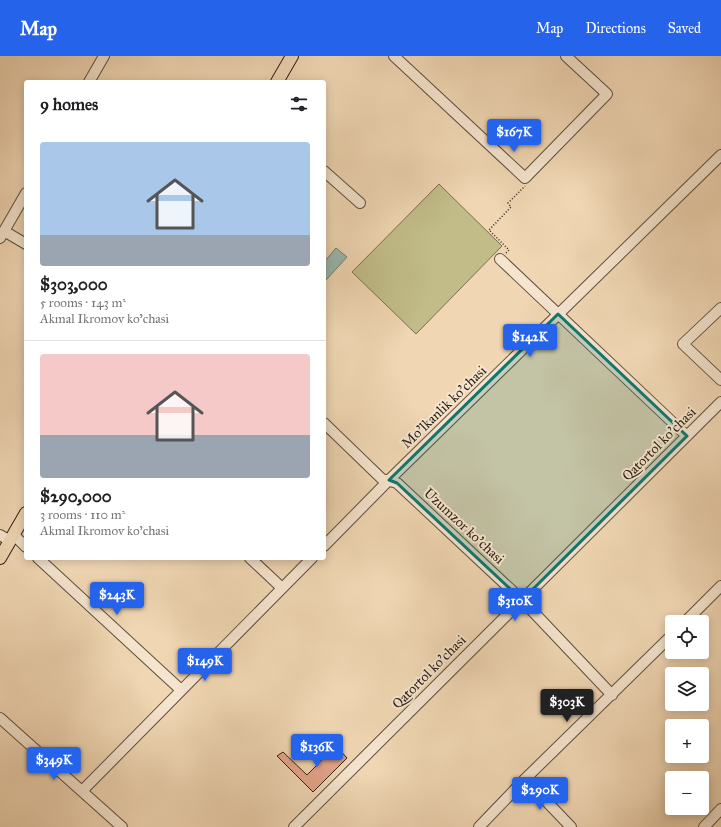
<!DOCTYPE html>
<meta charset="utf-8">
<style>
body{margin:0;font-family:"IM FELL Great Primer",serif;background:#f2f2f2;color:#202124;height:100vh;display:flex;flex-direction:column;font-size:15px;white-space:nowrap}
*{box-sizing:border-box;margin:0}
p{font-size:13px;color:#757577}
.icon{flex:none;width:22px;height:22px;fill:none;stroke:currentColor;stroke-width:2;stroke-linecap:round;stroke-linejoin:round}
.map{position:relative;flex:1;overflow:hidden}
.drawer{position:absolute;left:24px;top:24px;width:302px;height:480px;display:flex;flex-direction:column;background:#fff;border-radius:4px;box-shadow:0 2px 10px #0003}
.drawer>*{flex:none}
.tools{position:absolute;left:665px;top:559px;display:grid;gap:8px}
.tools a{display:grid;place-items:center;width:44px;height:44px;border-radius:4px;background:#fff;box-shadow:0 2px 10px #0003;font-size:20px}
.price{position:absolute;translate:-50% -34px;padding:0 9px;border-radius:4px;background:#2563eb;color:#fff;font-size:13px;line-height:26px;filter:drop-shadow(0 1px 2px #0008)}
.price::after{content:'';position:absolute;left:50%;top:24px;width:12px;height:9px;margin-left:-6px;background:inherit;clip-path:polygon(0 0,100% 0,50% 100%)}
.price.current{background:#222;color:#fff}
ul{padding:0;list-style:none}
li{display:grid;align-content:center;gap:8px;height:212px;padding:0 16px}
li+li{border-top:1px solid #e0e0e0}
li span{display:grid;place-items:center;height:124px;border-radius:4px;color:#555}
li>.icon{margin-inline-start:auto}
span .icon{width:72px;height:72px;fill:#fffc;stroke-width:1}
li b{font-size:17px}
h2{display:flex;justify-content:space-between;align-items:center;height:48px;padding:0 16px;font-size:17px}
header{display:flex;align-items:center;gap:24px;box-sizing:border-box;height:56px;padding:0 20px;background:#2563eb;color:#fff}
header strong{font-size:19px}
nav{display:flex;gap:22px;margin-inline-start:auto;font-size:14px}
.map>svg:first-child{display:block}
.green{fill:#c1bc88;stroke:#786f4f}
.water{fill:#9ab9af;stroke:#6f7d72}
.building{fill:#e4a48a;stroke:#2e2216}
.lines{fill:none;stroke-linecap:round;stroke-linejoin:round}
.minor-casing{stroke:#5e4f3d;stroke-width:12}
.major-casing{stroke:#2e2216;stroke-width:14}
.path{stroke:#2e2216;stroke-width:1.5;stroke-dasharray:1 2;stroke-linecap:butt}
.minor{stroke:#f5e4ce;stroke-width:10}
.major{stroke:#f0d6b3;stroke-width:12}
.marked{fill:#0f766e;fill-opacity:0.2;stroke:#0f766e;stroke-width:3;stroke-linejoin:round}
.labels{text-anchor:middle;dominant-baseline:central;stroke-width:4;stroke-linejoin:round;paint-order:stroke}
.street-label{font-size:14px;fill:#2e2216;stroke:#f5e4ce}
</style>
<header>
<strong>Map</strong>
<nav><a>Map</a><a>Directions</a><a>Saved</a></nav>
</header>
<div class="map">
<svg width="721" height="771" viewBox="0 0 721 771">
<rect width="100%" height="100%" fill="#f0d6b3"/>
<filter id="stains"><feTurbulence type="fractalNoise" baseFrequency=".005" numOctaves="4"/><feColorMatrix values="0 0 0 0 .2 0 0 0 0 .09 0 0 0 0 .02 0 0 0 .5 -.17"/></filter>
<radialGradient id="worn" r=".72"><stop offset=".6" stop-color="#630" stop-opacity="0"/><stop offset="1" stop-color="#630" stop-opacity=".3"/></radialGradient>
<path class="green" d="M439 128 502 190 416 278 352 216Z"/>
<path class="water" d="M336 192 347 201 326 224 324 222V206Z"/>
<path class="building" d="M336 690 347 702 313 736 277 700 283 696 307 719Z"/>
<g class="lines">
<defs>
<path id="minor" d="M394 0 525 122 607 38 566 0
M89 26 104 0
M324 115 360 147
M4 175 26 188
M0 182 26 137
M500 203 687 380
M721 252 683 288 721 324
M324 367 382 423 397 427 522 544 612 639
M0 479 10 485
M14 479 26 491
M324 490 389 424 721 99
M38 502 181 634
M250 502 282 532
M685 566 721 530
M0 662 122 771
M525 723 571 771
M82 735 312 502
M294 771 721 346
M479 771 525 723 672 579
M704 771 721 753"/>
<path id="major" d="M277 26 292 0
M0 502 26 457"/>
</defs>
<use href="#minor" class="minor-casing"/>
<use href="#major" class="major-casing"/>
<path class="path" d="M506 197 509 194 489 174 511 151 508 147 525 130"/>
<use href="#minor" class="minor"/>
<use href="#major" class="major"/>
</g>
<path class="marked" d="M558 258 687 380 522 544 397 427 389 424Z"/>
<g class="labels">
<g class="street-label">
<text transform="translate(444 351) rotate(-44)">Mo'lkanlik ko'chasi</text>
<text transform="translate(659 388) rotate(-45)">Qatortol ko'chasi</text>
<text transform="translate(464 470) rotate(43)">Uzumzor ko'chasi</text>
<text transform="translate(429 616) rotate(-45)">Qatortol ko'chasi</text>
</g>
</g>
<rect width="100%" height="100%" filter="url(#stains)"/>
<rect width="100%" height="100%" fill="url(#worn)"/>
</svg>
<div class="tools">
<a><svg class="icon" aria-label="locate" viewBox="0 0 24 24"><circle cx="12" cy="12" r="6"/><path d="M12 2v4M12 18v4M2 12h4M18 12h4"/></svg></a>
<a><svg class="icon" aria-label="layers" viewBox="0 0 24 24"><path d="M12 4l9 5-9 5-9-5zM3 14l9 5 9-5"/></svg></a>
<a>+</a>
<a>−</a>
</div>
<b class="price" style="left:514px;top:97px">$167K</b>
<b class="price" style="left:530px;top:302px">$142K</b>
<b class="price" style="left:117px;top:560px">$243K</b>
<b class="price" style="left:515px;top:566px">$310K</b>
<b class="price" style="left:205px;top:626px">$149K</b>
<b class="price current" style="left:567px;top:667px">$303K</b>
<b class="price" style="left:317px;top:712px">$136K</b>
<b class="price" style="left:54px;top:725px">$349K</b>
<b class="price" style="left:540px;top:755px">$290K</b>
<section class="drawer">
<h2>9 homes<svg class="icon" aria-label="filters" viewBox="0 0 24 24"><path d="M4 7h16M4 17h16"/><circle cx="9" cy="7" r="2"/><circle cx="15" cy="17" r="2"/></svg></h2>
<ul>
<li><span style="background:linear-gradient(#a9c7e8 75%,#9aa5b1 0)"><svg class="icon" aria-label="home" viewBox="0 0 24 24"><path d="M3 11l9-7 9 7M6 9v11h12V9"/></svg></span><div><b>$303,000</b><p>5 rooms · 143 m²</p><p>Akmal Ikromov ko'chasi</p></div></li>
<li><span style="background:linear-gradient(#f6c9c9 65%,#9aa5b1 0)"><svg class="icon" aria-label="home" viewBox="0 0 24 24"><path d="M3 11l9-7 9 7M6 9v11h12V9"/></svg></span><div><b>$290,000</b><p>3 rooms · 110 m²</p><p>Akmal Ikromov ko'chasi</p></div></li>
</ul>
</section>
</div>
